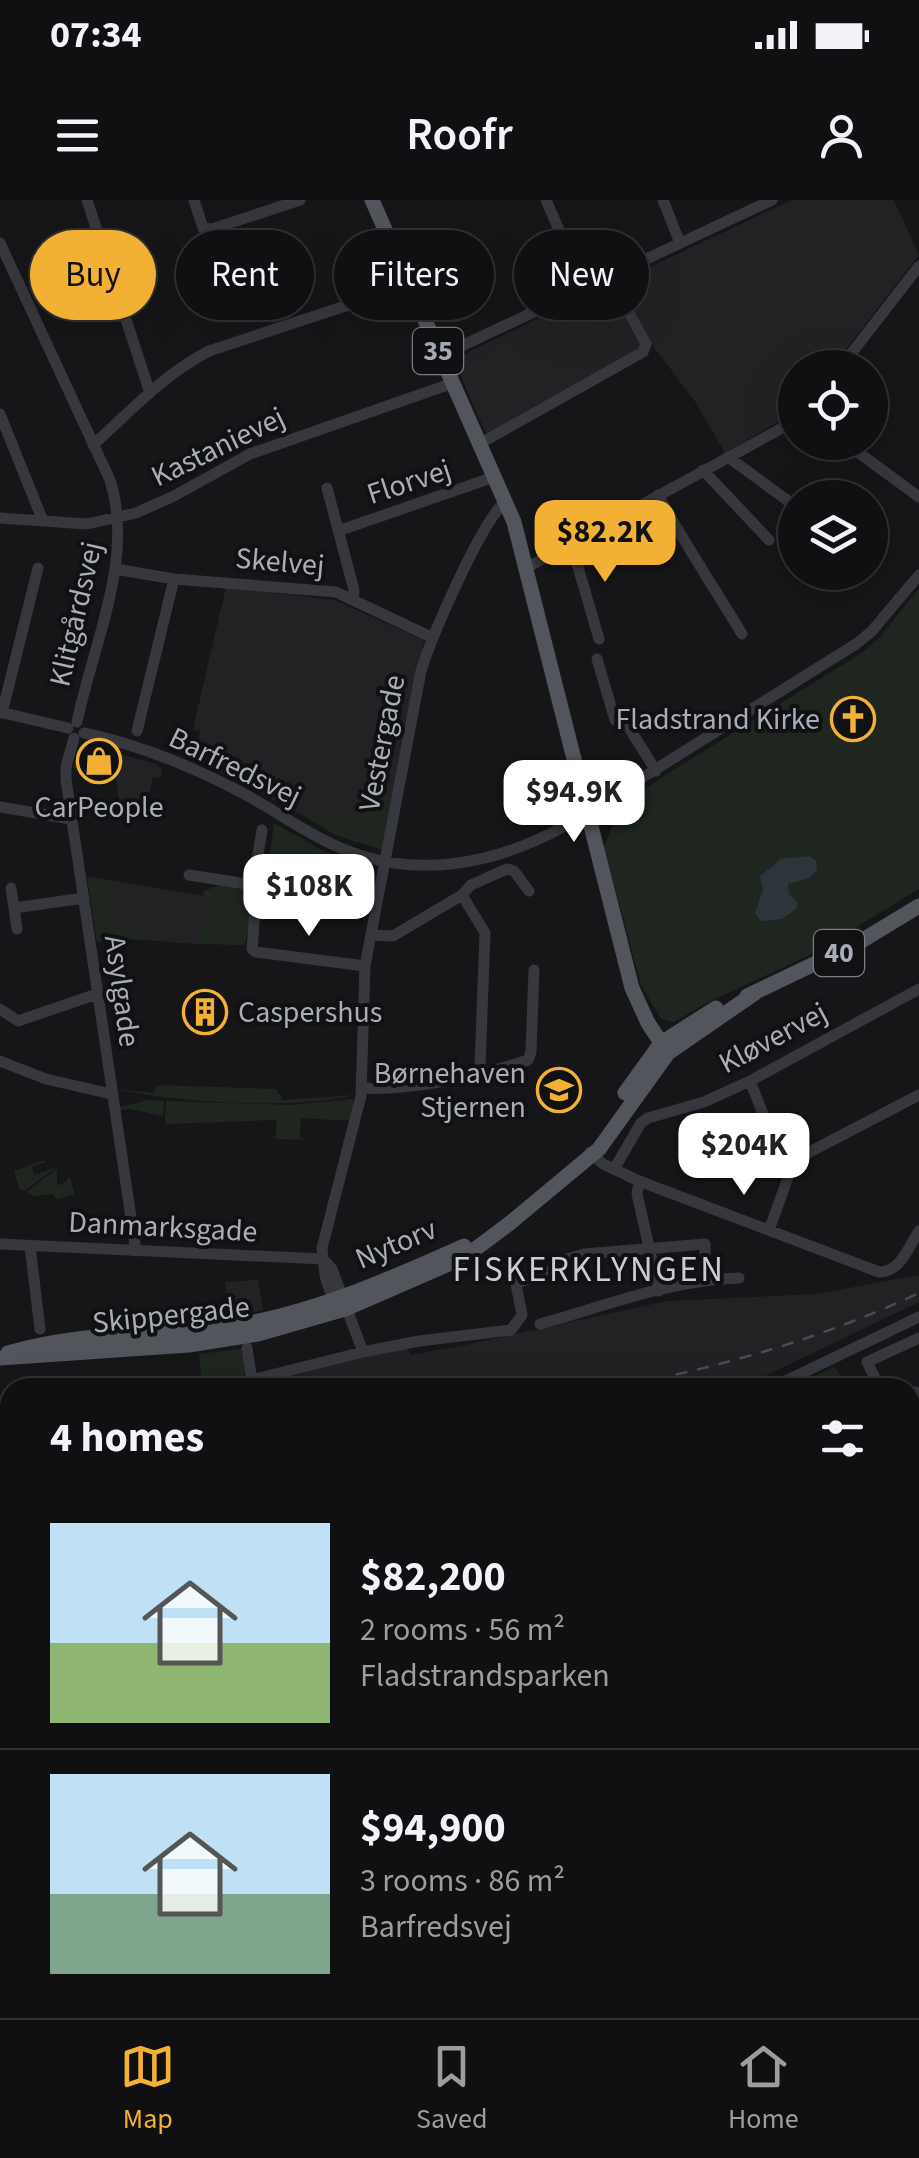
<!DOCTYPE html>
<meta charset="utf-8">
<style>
body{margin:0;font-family:"Source Sans 3",sans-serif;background:#1e1e20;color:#f1f3f6;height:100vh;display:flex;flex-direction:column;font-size:38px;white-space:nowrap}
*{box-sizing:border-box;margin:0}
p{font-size:32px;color:#9c9d9f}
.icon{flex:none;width:55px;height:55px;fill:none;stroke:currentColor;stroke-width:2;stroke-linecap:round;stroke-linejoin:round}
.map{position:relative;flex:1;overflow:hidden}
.details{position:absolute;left:0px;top:1178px;width:920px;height:642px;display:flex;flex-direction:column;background:#101012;border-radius:30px 30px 0 0;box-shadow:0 10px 40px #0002,0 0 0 2px #303032}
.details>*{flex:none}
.guide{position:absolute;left:30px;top:30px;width:860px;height:90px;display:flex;gap:20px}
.buttons{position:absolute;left:778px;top:150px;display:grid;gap:20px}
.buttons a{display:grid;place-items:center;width:110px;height:110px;border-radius:50%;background:#101012;box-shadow:0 10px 40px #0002,0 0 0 2px #303032;font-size:50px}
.price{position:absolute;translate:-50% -85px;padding:0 22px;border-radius:20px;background:#fff;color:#222;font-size:32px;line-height:65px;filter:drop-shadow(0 2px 5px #0008)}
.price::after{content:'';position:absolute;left:50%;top:60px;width:30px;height:22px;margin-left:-15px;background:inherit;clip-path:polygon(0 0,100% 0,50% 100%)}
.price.current{background:#f2b134;color:#111}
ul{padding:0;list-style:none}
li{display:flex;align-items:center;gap:30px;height:250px;padding:0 50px}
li+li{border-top:2px solid #303032}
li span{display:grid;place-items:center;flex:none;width:280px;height:200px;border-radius:0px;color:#555}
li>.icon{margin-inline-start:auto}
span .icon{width:120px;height:120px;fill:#fffc;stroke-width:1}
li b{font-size:42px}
h2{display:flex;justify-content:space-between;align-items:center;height:120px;padding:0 50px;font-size:42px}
.pill{padding:0 35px;border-radius:45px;background:#101012;box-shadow:0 10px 40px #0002,0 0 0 2px #303032;font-size:35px;line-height:90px}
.pill.current{background:#f2b134;color:#111}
.status{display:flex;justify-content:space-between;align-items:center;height:70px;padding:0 50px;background:#101012;direction:ltr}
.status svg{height:28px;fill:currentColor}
header{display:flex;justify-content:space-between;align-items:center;height:130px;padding:0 50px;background:#101012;font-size:45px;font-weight:600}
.dock{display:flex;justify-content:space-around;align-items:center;height:140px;border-top:2px solid #303032;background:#101012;font-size:28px;color:#9c9d9f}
.dock a{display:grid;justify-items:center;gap:5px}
.dock .current{color:#f2b134}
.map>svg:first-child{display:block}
.built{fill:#222225}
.green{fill:#1e261f}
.water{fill:#2c353c}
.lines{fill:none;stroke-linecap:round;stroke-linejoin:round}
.minor{stroke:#37383d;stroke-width:11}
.major{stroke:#53555c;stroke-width:15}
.rail{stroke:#4a4c52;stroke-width:2.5;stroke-dasharray:12 10;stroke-linecap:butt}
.labels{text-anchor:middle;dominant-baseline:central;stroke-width:8;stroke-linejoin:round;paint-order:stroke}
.shield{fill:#111113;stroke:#7b7e86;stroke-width:2.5}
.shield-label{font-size:28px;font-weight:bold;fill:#a8adb8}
.street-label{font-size:30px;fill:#a8adb8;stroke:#111113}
.poi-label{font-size:30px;fill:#a8adb8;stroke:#111113;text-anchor:end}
.quarter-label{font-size:35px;letter-spacing:2.5px;fill:#c9ccd4;stroke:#111113}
</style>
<div class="status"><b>07:34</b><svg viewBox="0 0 49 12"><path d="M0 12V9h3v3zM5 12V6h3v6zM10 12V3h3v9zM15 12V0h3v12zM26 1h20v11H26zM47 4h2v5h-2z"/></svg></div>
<header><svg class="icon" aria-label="menu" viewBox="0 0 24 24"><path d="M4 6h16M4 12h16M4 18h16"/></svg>Roofr<svg class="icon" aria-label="person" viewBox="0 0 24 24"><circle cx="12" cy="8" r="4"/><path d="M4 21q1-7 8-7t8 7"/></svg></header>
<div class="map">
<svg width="919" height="1818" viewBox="0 0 919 1818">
<rect width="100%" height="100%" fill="#161618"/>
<path class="built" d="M792 0H894L919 55 832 167 795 168V212L725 253 696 203 651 143 620 85 622 80Z
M606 86 640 145 638 150 486 234 455 163 456 158Z
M226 387 334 400 424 440 394 596 356 643 194 559 200 531 193 529Z
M85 544 156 564 162 569 161 578 153 577 147 606 119 603 116 577 73 568 80 547Z
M87 676 204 696V725L195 744 130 739 127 743 97 741Z
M919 1075V1102L742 1187 251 1188 370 1155 408 1148 410 1155 461 1146 667 1101 816 1094Z
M258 1080 263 1110 229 1117 225 1082Z
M10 1221V1413L0 1415V1222Z
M10 1433V1489L0 1490V1434Z
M10 1506V1580L0 1581V1508Z
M919 1756V1818H854L842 1810H910V1758Z
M221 1810H411L406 1818H216Z
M426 1810H608L614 1818H421Z"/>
<path class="green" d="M919 388V689L814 753 707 803 674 822 661 819 641 785 604 647 619 609 662 577 862 453 880 437Z
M385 595 392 598 383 650 335 635 306 617 317 613 320 620 380 603 379 597Z
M274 623 324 651 356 664 370 687 369 694 361 693 354 676 284 668 280 664 269 662Z
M87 679 115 684 107 728 188 743 130 739 127 743 97 741Z
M221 685 252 688 255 692 245 745 195 744 204 725C199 713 205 704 203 691Z
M158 885 276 889 283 900 355 895C297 910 177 903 117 889L152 893Z
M354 899 351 921 301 918 300 937 305 940 275 939 277 920 167 924 165 922 166 901 289 905Z
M148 900 164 901 163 916 131 909 120 910V907Z
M45 960 46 962 32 967 34 975 57 967 24 991 20 990 14 971Z
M57 969V984L62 985 70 977 75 995 56 999 53 994 33 996 26 992Z
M245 1148 247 1175 202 1181 199 1154Z
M834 1167 852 1187H790Z
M910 1243 919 1248V1721L910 1720Z
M608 1810H842L854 1818H614Z"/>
<path class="water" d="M809 656 816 661 817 670 809 678 788 684 789 694 797 702V708L782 719 761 721 755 713 763 690 760 676 781 659Z
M10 1580V1697L0 1691V1581Z
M10 1710V1810H221L216 1818H0V1726Z"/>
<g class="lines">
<path class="minor" d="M87 0 150 193
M194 0 203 28 212 29 300 0
M546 0 584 88
M663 0 680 43
M0 43 110 280C135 358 93 444 77 522
M440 156 772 0
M840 168 919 66
M0 214 43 321
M844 242 919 297
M479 244 643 152 646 144 609 77
M93 245C130 212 164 174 209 151L409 85
M728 257 791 303
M703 270 769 340
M327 288 354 390 353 399
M658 295C684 343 714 387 742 434
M0 318 87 324 136 313 174 296 250 254 453 183
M338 331 494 277
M571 343 599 439
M528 367 795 221
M115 369 174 379 336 392 431 437
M597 459 615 520 628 526 656 571
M0 512 68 528
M2 513 38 368
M137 531 174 379
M84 533C136 544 188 565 235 589 270 607 301 630 336 646 413 681 494 665 565 626L856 444 871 432 919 375
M74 538 66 567V580L136 1051
M0 607 71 619
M189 675 253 685 262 630
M11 688 14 708 84 698
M462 695 485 733 480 866
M14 708 17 729
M255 711 252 749 256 752 365 766
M371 735 393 736 462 695 471 685 507 669 514 671 529 691
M0 809 18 821 97 794
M0 861 46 879 111 894
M750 881 784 967 790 972 769 1030
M361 888C409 891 483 875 528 860L531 852 534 770
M590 952 603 964 639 981 879 1072C901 1072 908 1047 919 1031
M614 969 641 923 648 918 704 902 750 881 919 789
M790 972 800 957 919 895
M639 981 637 994 659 1091
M0 1044 323 1059
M30 1046 40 1129
M323 1059 332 1069 363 1152
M516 1083 546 1074 564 1060 584 1054 705 1044V1081
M338 1103C324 1088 324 1067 322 1048L361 896 365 766 421 471C431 438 481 322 505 302
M540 1124C605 1106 671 1080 739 1078
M247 1148 252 1180
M877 1182 867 1162 919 1138
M166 1188 201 1187 252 1180 363 1152 419 1141 511 1130 522 1115 515 1079
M771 1188 919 1117
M916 1192 919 1195
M0 1426 10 1425
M0 1497 10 1496
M0 1573 10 1572
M910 1752V1766
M500 1810 513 1818
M241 1818 246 1810
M414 1818 419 1810
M878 1818 883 1810"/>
<path class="major" d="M372 0 514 322 632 788 648 823 668 853
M747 796 858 743 919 706
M625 893 661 843 716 808
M8 1153C84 1130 162 1137 238 1125 317 1112 392 1078 464 1046
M0 1158 189 1145 258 1134 345 1109 451 1063 474 1050 510 1023 599 949 668 853 755 793"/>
<path class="rail" d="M611 1188C718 1168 821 1139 919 1093
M0 1230 10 1229
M0 1251 10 1250
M0 1386 10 1383"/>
</g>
<defs>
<symbol id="church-ring" viewBox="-11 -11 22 22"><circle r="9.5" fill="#111113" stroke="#f2b134" stroke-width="1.5"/><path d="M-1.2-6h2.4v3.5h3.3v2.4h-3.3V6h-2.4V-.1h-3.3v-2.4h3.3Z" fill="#f2b134"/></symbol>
<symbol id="shop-ring" viewBox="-11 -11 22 22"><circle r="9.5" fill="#111113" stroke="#f2b134" stroke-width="1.5"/><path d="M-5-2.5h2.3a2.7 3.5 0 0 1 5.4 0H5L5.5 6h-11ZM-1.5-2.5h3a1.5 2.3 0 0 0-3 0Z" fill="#f2b134"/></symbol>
<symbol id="building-ring" viewBox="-11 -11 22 22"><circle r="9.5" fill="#111113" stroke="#f2b134" stroke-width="1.5"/><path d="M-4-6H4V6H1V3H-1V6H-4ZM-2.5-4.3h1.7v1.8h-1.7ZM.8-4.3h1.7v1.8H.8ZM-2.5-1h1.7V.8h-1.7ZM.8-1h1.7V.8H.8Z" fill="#f2b134"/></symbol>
<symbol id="school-ring" viewBox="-11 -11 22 22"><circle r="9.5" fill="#111113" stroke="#f2b134" stroke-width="1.5"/><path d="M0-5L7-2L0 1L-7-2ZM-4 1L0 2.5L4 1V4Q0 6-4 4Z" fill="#f2b134"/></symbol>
</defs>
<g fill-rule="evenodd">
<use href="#church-ring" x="828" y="494" width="50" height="50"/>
<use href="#shop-ring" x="74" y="536" width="50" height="50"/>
<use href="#building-ring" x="180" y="787" width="50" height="50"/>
<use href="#school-ring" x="534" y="865" width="50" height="50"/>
</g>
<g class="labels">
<g class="shield">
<rect x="413" y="128" width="50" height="46" rx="8"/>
<rect x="814" y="730" width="50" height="46" rx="8"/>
</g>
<g class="shield-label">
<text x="438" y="151">35</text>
<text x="839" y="753">40</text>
</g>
<g class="street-label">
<text transform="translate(218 247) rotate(-26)">Kastanievej</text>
<text transform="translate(409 282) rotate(-18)">Florvej</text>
<text transform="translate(280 362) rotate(5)">Skelvej</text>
<text transform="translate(76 414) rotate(-77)">Klitgårdsvej</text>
<text transform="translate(382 543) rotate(-79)">Vestergade</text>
<text transform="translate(235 567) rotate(26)">Barfredsvej</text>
<text transform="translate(122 791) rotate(82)">Asylgade</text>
<text transform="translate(773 838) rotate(-28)">Kløvervej</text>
<text transform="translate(163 1027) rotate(3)">Danmarksgade</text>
<text transform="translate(396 1044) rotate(-23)">Nytorv</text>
<text transform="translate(171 1115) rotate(-6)">Skippergade</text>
</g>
<g class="poi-label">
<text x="820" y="519">Fladstrand Kirke</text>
<text x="99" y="607" text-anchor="middle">CarPeople</text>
<text x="238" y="812" text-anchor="start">Caspershus</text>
<text x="526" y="873">Børnehaven<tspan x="526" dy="34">Stjernen</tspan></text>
</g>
<g class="quarter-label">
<text x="589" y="1070">FISKERKLYNGEN</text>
</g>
</g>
</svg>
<div class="buttons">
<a><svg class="icon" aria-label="locate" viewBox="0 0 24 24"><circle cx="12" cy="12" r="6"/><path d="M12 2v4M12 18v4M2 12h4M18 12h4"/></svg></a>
<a><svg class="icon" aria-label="layers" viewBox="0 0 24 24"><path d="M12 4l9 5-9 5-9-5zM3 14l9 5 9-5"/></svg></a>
</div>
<b class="price current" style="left:605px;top:385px">$82.2K</b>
<b class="price" style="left:574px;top:645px">$94.9K</b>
<b class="price" style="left:309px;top:739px">$108K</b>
<b class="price" style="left:744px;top:998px">$204K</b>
<div class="guide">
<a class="pill current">Buy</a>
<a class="pill">Rent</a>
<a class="pill">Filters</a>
<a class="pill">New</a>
</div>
<section class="details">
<h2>4 homes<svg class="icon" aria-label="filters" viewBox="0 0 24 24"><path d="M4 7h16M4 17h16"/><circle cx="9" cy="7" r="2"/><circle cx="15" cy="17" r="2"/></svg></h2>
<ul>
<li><span style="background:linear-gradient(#bfe0f5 60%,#8fb573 0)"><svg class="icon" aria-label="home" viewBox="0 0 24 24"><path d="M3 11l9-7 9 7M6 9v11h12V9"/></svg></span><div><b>$82,200</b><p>2 rooms · 56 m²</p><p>Fladstrandsparken</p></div></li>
<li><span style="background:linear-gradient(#bfe0f5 60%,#7fa58c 0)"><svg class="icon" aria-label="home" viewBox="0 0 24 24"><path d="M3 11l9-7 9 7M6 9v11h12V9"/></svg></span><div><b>$94,900</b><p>3 rooms · 86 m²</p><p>Barfredsvej</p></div></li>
</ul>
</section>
</div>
<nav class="dock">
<a class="current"><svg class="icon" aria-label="map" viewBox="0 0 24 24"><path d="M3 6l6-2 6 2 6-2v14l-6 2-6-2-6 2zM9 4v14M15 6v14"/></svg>Map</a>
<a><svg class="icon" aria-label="saved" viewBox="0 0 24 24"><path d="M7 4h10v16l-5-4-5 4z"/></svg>Saved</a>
<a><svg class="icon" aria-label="home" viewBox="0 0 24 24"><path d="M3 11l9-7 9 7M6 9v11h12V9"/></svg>Home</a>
</nav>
